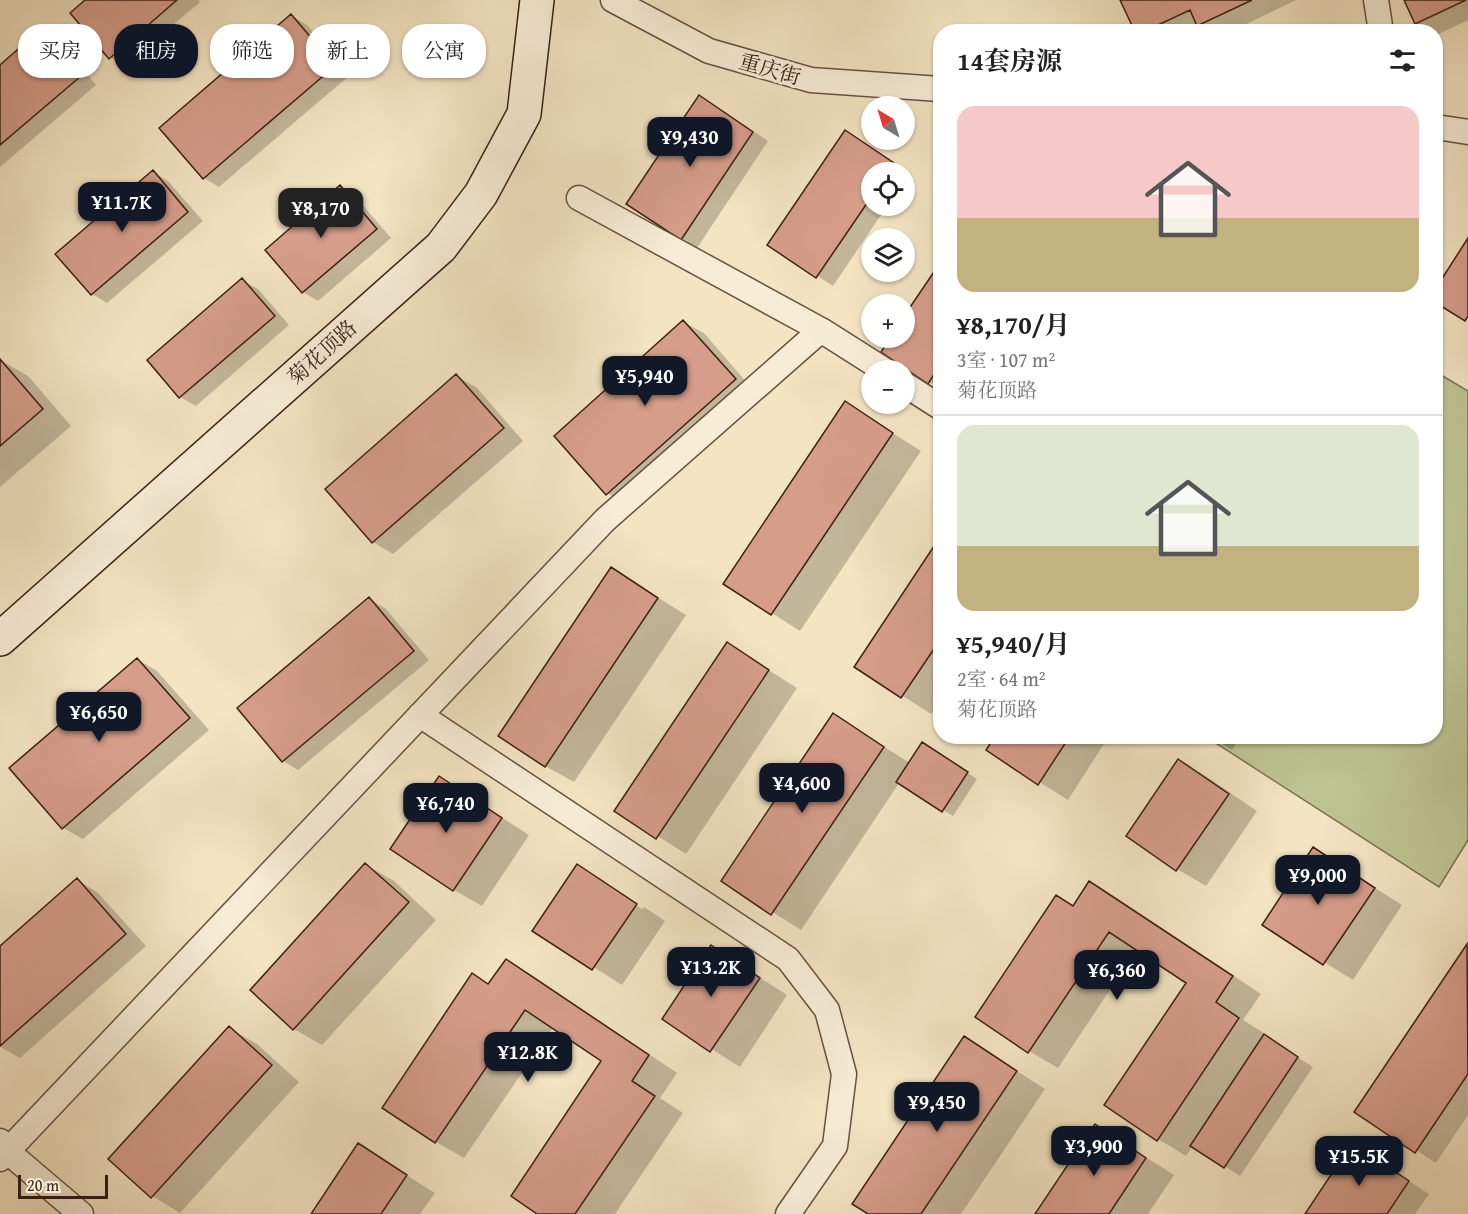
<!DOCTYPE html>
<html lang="zh">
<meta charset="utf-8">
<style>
body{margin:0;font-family:"Gentium Book Plus","Noto Serif SC",serif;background:#f2f2f2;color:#222;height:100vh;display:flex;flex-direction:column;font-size:22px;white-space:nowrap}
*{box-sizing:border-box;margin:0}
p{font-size:20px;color:#767676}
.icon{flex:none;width:33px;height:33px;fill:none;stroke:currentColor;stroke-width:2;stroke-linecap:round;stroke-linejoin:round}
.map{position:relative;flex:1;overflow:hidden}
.side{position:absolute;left:933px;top:24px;width:510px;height:720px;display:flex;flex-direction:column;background:#fff;border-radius:24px;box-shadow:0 2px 4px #0004}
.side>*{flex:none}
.hud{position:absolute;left:18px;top:24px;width:570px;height:54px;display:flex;gap:12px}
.needle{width:39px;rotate:322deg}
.fabs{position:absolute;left:861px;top:96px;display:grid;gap:12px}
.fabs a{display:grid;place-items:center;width:54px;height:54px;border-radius:50%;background:#fff;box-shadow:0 2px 4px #0004;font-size:30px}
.scale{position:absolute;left:18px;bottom:15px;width:90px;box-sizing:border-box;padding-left:6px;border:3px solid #392015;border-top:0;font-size:16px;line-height:21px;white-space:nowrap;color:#392015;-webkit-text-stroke:4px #f7edd7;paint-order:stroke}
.price{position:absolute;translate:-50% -51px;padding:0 14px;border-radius:12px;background:#111827;color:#fff;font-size:20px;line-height:39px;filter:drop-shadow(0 2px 3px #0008)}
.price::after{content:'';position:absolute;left:50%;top:36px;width:18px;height:14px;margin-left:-9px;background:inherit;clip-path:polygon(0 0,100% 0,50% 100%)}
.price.on{background:#222;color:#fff}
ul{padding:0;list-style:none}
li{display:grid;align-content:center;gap:12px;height:318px;padding:0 24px}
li+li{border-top:2px solid #e0e0e0}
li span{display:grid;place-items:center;height:186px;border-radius:18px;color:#555}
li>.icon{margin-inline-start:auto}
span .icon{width:108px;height:108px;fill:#fffc;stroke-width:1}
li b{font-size:26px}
h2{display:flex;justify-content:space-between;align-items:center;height:72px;padding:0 24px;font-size:26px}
.chip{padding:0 21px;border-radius:24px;background:#fff;box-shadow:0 2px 4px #0004;font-size:21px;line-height:54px}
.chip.on{background:#111827;color:#fff}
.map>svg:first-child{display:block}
.green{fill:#bdc492;stroke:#7b7254;stroke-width:1.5}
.shadow{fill:#0003}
.building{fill:#d69d8a;stroke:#392015;stroke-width:1.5}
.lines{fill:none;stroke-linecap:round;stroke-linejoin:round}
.street-casing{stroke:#685140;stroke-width:27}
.secondary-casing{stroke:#392015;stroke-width:36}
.street{stroke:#f7edd7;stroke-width:24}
.secondary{stroke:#f7edd7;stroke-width:33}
.labels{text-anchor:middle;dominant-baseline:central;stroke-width:6;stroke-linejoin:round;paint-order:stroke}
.street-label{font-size:21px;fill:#392015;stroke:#f7edd7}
</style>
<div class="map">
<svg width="1468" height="1214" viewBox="0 0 1468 1214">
<rect width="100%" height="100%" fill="#f3e4c2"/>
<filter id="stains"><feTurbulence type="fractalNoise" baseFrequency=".00333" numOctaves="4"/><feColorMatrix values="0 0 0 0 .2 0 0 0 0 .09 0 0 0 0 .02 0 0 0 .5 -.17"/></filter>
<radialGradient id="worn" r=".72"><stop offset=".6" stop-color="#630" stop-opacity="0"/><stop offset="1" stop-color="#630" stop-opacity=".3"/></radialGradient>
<path class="green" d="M1436 372 1468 391V840L1439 887 1211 740 1213 736H1436Z"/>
<path class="shadow" d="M87 0H198L200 2 125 66 110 57Z
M1121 0H1296L1230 32H1210L1200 26 1187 32H1136Z
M1406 0H1468V20L1437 35 1436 32H1431L1417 23Z
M291 16 307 25 350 75 219 187 204 178Z
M41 31 57 40 96 85 0 167V66Z
M715 106 768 141 697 248 681 239Z
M861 141 909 173 904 179V172H872V206H887L833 286 770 245Z
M153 172 168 181 203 221 107 303 92 294Z
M940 183V196L934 192Z
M340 187 355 196 391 238 318 301 303 292Z
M940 265V389L883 352 892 338H904V319Z
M242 280 258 289 289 325 196 406 180 397 149 360Z
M683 322 704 333 755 392 627 505 607 493Z
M0 360 28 376 71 426 0 487Z
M457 376 477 388 523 441 393 554 373 542Z
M845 403 921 451 800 631 725 583Z
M940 540V699L931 714 856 666Z
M612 569 686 615 574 782 545 766Z
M369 599 385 608 429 660 298 770 283 761Z
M727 644 797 688 686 854 616 810Z
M137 659 157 671 209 730 83 839 63 828Z
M834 715 910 763 932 750 977 779 953 816 899 783 801 930 723 881Z
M996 736H1109L1068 800 988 750Z
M1209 736H1241L1232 750Z
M1179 761 1207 777 1257 811 1206 886 1177 869 1128 836Z
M440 778 529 835 482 906 454 890Z
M1313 849 1402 905 1353 980 1264 925Z
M366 865 394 881 436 920 322 1045 294 1029Z
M578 866 604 881V883L642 909 644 907 665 921 622 985 535 930Z
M77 880 97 892 146 946 20 1058 0 1047V948Z
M1090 883 1118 899 1261 994 1243 1020 1267 1035 1266 1037 1313 1067 1240 1176 1193 1146 1186 1156 1158 1139 1188 983 1137 949 1058 1068 1029 1051 1074 907Z
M1467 946 1468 1115 1436 1163 1356 1112Z
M712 947 787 995 740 1067 664 1019Z
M506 961 535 977 677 1073 660 1098 683 1113 615 1214H540L603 1061 553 1027 464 1158 436 1142 473 975 490 985Z
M229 1028 257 1044 299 1082 180 1213 152 1196Z
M965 1038 1045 1089 961 1214H870Z
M1096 1126 1174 1175 1148 1214H1036Z
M358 1145 435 1193 420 1214H313Z
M1353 1145 1429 1194 1415 1214H1307Z"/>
<path class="building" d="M85 0H177L109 59 70 13Z
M1120 0H1252L1197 26 1190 10 1143 32H1135Z
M1404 0H1466L1415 24Z
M291 14 335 66 203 179 159 128Z
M41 29 81 76 0 145V65Z
M699 95 753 132 681 240 626 204Z
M845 130 894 163 888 172H872V196L816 278 767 245Z
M153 170 188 212 91 295 55 254Z
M340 185 377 229 302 293 265 250Z
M1468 238V316L1465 321 1436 303V288Z
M940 263V365L928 384 881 352 890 338H904V316Z
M242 278 275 316 179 398 147 360Z
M683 320 736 379 606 495 554 436Z
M0 359 43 409 0 446Z
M456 374 504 428 372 543 325 489Z
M845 401 893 433 771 615 723 584Z
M940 537V640L901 698 854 667Z
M611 567 658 598 545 767 498 736Z
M369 597 414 651 282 762 237 708Z
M727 642 769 670 656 839 614 811Z
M137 658 190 718 62 829 9 768Z
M833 713 884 747 771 915 721 881Z
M995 736H1070L1038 785 986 750Z
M922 742 968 772 942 812 896 782Z
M1178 759 1229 794 1176 871 1126 836Z
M439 776 502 818 453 891 390 849Z
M1313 847 1375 888 1323 965 1262 925Z
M365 863 409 902 293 1030 250 990Z
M577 864 637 904 592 970 532 931Z
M77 878 126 934 0 1046V946Z
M1089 881 1233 976 1216 1002 1239 1018 1157 1141 1104 1105 1186 983 1109 932 1028 1053 975 1017 1056 895 1073 906Z
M1467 944 1468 1074 1415 1153 1354 1112Z
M711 945 760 978 710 1052 662 1019Z
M506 959 649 1055 632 1081 655 1096 575 1214H537L511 1196 601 1061 525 1010 435 1143 382 1108 472 973 488 984Z
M229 1026 272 1065 151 1198 108 1159Z
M1264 1034 1298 1057 1224 1168 1190 1146Z
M964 1036 1017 1071 921 1214H868L852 1204Z
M1095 1124 1146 1158 1109 1214H1035Z
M358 1143 407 1175 381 1214H311Z
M1352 1143 1409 1181 1387 1214H1305Z"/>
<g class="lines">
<defs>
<path id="street" d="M613 0 709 51 811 80 940 89
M1376 0 1381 32
M1436 127 1468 132
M579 198 821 330 884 370
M904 384 940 407
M420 715 788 959 827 1010 844 1074 835 1146 788 1214
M0 1141 8 1152 81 1214
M0 1159 605 520 821 330"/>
<path id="secondary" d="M0 639 441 247 481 194 524 114 537 0"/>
</defs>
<use href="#street" class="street-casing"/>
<use href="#secondary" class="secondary-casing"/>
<use href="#street" class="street"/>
<use href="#secondary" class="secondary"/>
</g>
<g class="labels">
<g class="street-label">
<text transform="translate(770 69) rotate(16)">重庆街</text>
<text transform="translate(322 352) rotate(-42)">菊花顶路</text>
</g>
</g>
<rect width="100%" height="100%" filter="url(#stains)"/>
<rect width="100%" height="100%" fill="url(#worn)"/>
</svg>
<div class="fabs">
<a><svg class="needle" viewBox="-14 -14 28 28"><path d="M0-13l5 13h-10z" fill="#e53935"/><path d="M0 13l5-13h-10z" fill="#767676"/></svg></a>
<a><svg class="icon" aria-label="locate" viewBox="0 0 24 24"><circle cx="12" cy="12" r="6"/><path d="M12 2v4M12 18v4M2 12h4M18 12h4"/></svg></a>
<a><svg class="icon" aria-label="layers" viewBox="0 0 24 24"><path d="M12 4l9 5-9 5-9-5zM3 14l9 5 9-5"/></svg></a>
<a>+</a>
<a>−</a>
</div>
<div class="scale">20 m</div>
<b class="price" style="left:690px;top:168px">¥9,430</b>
<b class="price" style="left:122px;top:233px">¥11.7K</b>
<b class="price on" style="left:321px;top:239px">¥8,170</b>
<b class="price" style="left:645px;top:407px">¥5,940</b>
<b class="price" style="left:99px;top:743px">¥6,650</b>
<b class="price" style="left:802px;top:814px">¥4,600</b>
<b class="price" style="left:446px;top:834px">¥6,740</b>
<b class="price" style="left:1318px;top:906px">¥9,000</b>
<b class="price" style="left:711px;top:998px">¥13.2K</b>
<b class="price" style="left:1117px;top:1001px">¥6,360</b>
<b class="price" style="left:528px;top:1083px">¥12.8K</b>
<b class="price" style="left:937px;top:1133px">¥9,450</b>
<b class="price" style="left:1094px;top:1177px">¥3,900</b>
<b class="price" style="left:1359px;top:1187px">¥15.5K</b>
<div class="hud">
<a class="chip">买房</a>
<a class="chip on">租房</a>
<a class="chip">筛选</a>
<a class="chip">新上</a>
<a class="chip">公寓</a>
</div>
<section class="side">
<h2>14套房源<svg class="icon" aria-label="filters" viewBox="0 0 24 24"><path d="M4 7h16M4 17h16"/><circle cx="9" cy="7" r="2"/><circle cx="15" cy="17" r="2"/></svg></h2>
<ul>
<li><span style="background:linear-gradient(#f6c9c9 60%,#c2b280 0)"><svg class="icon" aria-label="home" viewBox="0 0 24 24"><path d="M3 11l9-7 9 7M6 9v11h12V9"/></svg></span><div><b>¥8,170/月</b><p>3室 · 107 m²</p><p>菊花顶路</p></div></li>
<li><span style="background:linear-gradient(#dfe7d0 65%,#c2b280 0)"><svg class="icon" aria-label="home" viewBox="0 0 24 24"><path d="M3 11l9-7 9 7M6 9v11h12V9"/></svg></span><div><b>¥5,940/月</b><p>2室 · 64 m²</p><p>菊花顶路</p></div></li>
</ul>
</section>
</div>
